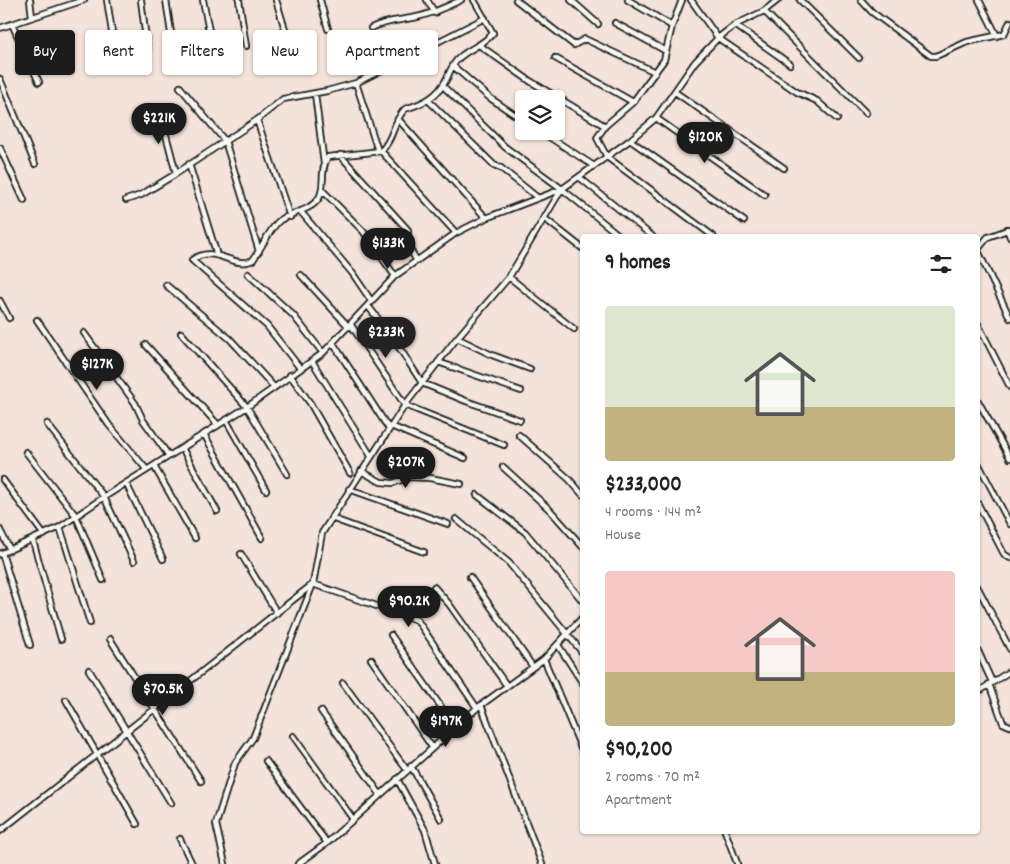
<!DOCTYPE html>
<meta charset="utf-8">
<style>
body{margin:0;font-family:Dekko,sans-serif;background:#f2f2f2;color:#202124;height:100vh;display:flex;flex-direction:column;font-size:19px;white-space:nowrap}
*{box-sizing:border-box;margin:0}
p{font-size:16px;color:#757577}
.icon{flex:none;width:28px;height:28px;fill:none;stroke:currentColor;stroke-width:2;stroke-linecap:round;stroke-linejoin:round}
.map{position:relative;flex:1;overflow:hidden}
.drawer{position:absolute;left:580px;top:234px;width:400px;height:600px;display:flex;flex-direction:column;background:#fff;border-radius:5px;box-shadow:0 1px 4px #0004}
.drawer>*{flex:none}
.guide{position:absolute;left:15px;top:30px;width:475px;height:45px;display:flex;gap:10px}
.fabs{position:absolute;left:515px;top:90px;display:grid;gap:10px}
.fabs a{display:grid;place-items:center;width:50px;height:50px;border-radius:5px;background:#fff;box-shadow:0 1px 4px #0004;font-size:25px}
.price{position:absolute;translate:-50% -42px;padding:0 11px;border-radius:18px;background:#1c1c1c;color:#fff;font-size:16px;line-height:32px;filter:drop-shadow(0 1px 2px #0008)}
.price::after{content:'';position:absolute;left:50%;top:30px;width:15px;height:11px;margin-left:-8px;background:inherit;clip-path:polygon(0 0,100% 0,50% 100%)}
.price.selected{background:#222;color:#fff}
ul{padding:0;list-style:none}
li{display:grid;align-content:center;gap:10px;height:265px;padding:0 25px}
li span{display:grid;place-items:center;height:155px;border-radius:5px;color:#555}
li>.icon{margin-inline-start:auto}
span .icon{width:90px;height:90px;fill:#fffc;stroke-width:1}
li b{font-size:21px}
h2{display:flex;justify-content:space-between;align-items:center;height:60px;padding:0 25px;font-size:21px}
.tag{padding:0 18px;border-radius:5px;background:#fff;box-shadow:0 1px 4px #0004;font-size:18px;line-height:45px}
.tag.selected{background:#1c1c1c;color:#fff}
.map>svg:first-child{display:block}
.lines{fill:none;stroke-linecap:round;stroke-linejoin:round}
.street-casing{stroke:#1c1c1c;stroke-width:8}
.street{stroke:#f6f6f2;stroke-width:4.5}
</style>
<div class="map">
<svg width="1010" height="864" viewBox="0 0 1010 864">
<rect width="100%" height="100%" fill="#f3e3da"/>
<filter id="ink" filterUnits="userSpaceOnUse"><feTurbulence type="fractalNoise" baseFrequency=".02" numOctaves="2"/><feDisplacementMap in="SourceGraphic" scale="10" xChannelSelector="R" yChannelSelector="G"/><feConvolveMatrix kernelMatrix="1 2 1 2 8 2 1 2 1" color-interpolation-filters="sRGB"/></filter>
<g filter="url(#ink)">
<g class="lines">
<defs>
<path id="street" d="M30 0 32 17
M107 0 114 45
M141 0 148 55
M166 0 174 53
M203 0 213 52
M239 0 246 46
M276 0 288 39
M320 0 328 29
M427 0 435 13
M516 0 574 45 585 39 655 72
M571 0 598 24
M628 0 672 26
M682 0 672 26 664 60 633 102 605 126 597 138 607 157 713 236
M691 0 718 38 797 92 817 101 837 119
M800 0 859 58
M861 0 872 12 931 56H936L967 42 1004 34 1010 22
M979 0 997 36
M764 11 866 113
M615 23 666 51
M12 24 39 82
M735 25 790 64
M0 28 84 0
M371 28C388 20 398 21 417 17 432 14 446 7 461 0
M479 45 530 81 605 126
M555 58 633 102
M453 66 490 98 524 121
M0 79 35 164
M356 83 378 151
M443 86 505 147 562 189 620 236
M180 87 225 141 259 251
M675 92 784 168
M315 94 324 164
M429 101 494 165 501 168 538 198
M160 112 176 173
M656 118 765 195
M398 119 486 218
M257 120 290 217
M540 131 594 166
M630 140 744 221
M0 148 24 200
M381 151 456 233
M340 155 408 230V232L403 238 417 261
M189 164 216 252
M579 177 652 236
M322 190 363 231 395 276
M126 200 141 195 174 175 257 120 283 99 327 91 356 83 485 18
M301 212 353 274 372 302
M544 218 582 248
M1007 229 1010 237
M978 249 988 237 1010 229
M978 251 1010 318
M192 260C215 243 233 270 253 260 260 250 270 229 279 221 290 212 310 212 319 198 326 186 319 170 328 157L381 151C394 139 393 121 405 109 424 103 438 97 447 78 450 71 453 63 459 58 469 48 484 45 493 33L474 0
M193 261 267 326 300 368
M248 274 293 315 323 353
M301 275 349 327
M509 277 574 329
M166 285 230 339 274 387
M0 301 9 318
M368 306 393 338 422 383 466 401 520 420
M37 320 109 425 147 470
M978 324 1010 387
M351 325 405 405 504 445
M84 333 135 403 143 420 169 456
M181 333 247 407 287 474
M457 338 492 355 530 369
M333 343 389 429
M146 345 218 425
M312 361 371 456
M438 362 521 391
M290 375 310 403 350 473
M978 401 1010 458
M226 420 266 490
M47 424 104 497 134 561
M391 426 465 458
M204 434 262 538
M519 435 569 479 582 494
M182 448 217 511
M26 452 76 516 103 580
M978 463 1010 524
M154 466 195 538
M503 467 549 509 582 546
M361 471 381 482 393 483 409 477 430 478 461 484
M3 480 44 535
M126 483 163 559
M349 489 448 524
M477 495 525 532 582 600
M978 504 1004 554 1010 558
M331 518 424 552
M456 519 509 563 582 652
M60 527 90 623
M0 530 10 550
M33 541 61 639
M2 553 30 645
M0 554 60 527 104 497 247 407 323 353 395 276 456 233 486 218 562 189 630 140 656 118 695 62 718 38 735 25 764 11 778 0
M241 554 277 613
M470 577 533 667
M434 587 449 604 507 686
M978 588 1010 649
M391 635 455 727
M110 639 201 781
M558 645 582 682
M978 651 992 682
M371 659 432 747
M544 659 582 750
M89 670 171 803
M343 683 407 770
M989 684 1003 723 1010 726
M978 692 1010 671
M66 700 137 824
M481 705 542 864
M321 711 380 794
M293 736 353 819
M266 761 327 843
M411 766 441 819
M397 779 425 830 435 864
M0 831 313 584 417 620 477 708
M725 831 737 863
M180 839 192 864
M225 864 216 824 235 763 253 738 313 584 322 533 405 405 457 338 509 277 561 190
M298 864 327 843 477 708 544 659 582 618"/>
</defs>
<use href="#street" class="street-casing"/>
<use href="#street" class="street"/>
</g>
</g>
</svg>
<div class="fabs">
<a><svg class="icon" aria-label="layers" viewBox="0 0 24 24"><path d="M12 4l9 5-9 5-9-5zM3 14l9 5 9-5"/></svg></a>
</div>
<b class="price" style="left:159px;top:145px">$221K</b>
<b class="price" style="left:705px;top:164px">$120K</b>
<b class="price" style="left:388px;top:270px">$133K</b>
<b class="price selected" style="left:386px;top:359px">$233K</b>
<b class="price" style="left:97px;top:391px">$127K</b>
<b class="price" style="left:406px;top:489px">$207K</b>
<b class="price" style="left:409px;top:628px">$90.2K</b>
<b class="price" style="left:163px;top:716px">$70.5K</b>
<b class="price" style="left:446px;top:748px">$197K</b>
<div class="guide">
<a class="tag selected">Buy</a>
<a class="tag">Rent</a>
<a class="tag">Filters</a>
<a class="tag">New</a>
<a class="tag">Apartment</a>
</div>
<section class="drawer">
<h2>9 homes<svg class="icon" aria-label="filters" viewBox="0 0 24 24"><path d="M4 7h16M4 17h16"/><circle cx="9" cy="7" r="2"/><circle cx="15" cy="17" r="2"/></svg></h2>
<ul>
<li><span style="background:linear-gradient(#dfe7d0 65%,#c2b280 0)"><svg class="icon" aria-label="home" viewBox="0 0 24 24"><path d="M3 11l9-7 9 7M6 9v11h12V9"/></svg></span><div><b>$233,000</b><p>4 rooms · 144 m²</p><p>House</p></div></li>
<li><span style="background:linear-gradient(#f6c9c9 65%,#c2b280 0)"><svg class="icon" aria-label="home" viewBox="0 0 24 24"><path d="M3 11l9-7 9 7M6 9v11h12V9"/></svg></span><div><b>$90,200</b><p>2 rooms · 70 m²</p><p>Apartment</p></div></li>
</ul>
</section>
</div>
